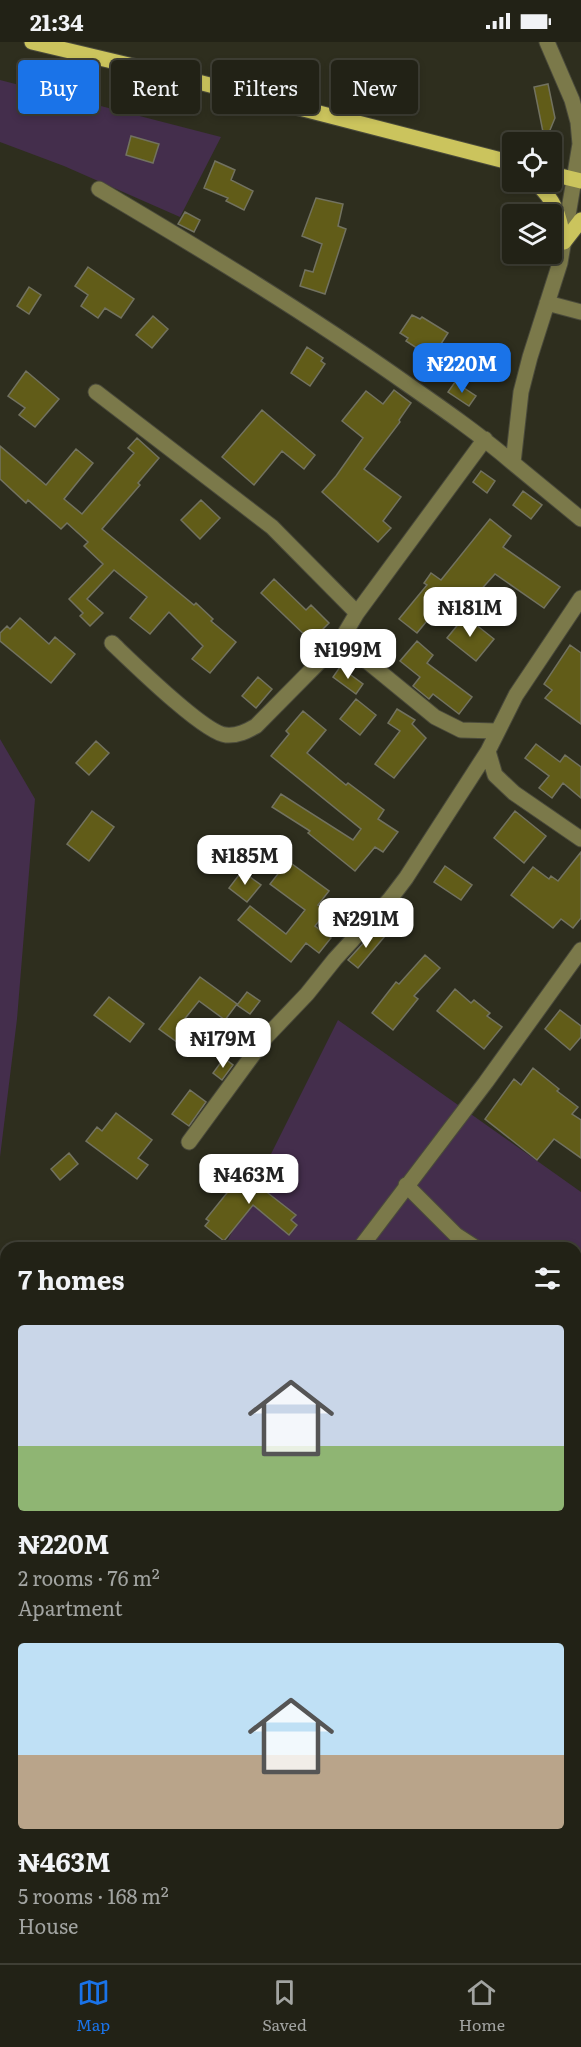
<!DOCTYPE html>
<meta charset="utf-8">
<style>
body{margin:0;font-family:Literata,serif;background:#2a2a1f;color:#f1f3f6;height:100vh;display:flex;flex-direction:column;font-size:22px;white-space:nowrap}
*{box-sizing:border-box;margin:0}
p{font-size:20px;color:#a2a4a1}
.icon{flex:none;width:33px;height:33px;fill:none;stroke:currentColor;stroke-width:2;stroke-linecap:round;stroke-linejoin:round}
.map{position:relative;flex:1;overflow:hidden}
.drawer{position:absolute;left:0px;top:1200px;width:582px;height:722px;display:flex;flex-direction:column;background:#222216;border-radius:18px 18px 0 0;box-shadow:0 3px 9px #0003,0 0 0 2px #3f3f35}
.drawer>*{flex:none}
.banner{position:absolute;left:18px;top:18px;width:546px;height:54px;display:flex;gap:12px}
.controls{position:absolute;left:502px;top:90px;display:grid;gap:12px}
.controls a{display:grid;place-items:center;width:60px;height:60px;border-radius:6px;background:#222216;box-shadow:0 3px 9px #0003,0 0 0 2px #3f3f35;font-size:30px}
.price{position:absolute;translate:-50% -51px;padding:0 14px;border-radius:12px;background:#fff;color:#222;font-size:20px;line-height:39px;filter:drop-shadow(0 2px 3px #0008)}
.price::after{content:'';position:absolute;left:50%;top:36px;width:18px;height:14px;margin-left:-9px;background:inherit;clip-path:polygon(0 0,100% 0,50% 100%)}
.price.current{background:#1a73e8;color:#fff}
ul{padding:0;list-style:none}
li{display:grid;align-content:center;gap:12px;height:318px;padding:0 18px}
li span{display:grid;place-items:center;height:186px;border-radius:6px;color:#555}
li>.icon{margin-inline-start:auto}
span .icon{width:108px;height:108px;fill:#fffc;stroke-width:1}
li b{font-size:26px}
h2{display:flex;justify-content:space-between;align-items:center;height:72px;padding:0 18px;font-size:26px}
.pill{padding:0 21px;border-radius:6px;background:#222216;box-shadow:0 3px 9px #0003,0 0 0 2px #3f3f35;font-size:21px;line-height:54px}
.pill.current{background:#1a73e8;color:#fff}
.status{display:flex;justify-content:space-between;align-items:center;height:42px;padding:0 30px;background:#222216;direction:ltr}
.status svg{height:16px;fill:currentColor}
.menu{display:flex;justify-content:space-around;align-items:center;height:84px;border-top:2px solid #3f3f35;background:#222216;font-size:16px;color:#a2a4a1}
.menu a{display:grid;justify-items:center;gap:3px}
.menu .current{color:#1a73e8}
.map>svg:first-child{display:block}
.green{fill:#442e4c}
.building{fill:#615c18;stroke:#727260;stroke-width:1.5}
.lines{fill:none;stroke-linecap:round;stroke-linejoin:round}
.minor-casing{stroke:#4a4a3b;stroke-width:17}
.major-casing{stroke:#4a4a3b;stroke-width:17}
.minor{stroke:#7b794a;stroke-width:15}
.major{stroke:#cbc45d;stroke-width:15}
</style>
<div class="status"><b>21:34</b><svg viewBox="0 0 49 12"><path d="M0 12V9h3v3zM5 12V6h3v6zM10 12V3h3v9zM15 12V0h3v12zM26 1h20v11H26zM47 4h2v5h-2z"/></svg></div>
<div class="map">
<svg width="581" height="1921" viewBox="0 0 581 1921">
<rect width="100%" height="100%" fill="#2e2e1e"/>
<path class="green" d="M0 38 221 95 180 175 64 124 0 100Z
M0 697 35 757 17 977 0 1115Z
M338 978 581 1150V1921H517L513 1916H576V1206H224Z
M0 1234 6 1238V1692L0 1699Z"/>
<path class="building" d="M548 42 555 76 545 100 534 45Z
M131 94 159 102 153 121 126 113Z
M215 119 235 128 231 138 253 149 244 168 226 159 228 156 204 146Z
M316 156 343 162 338 184 346 187 325 252 300 244 305 228 313 230 322 202 302 194Z
M185 170 200 178 194 190 178 182Z
M88 225 134 257 121 276 105 266 98 276 81 264 88 253 75 244Z
M29 245 41 253 29 272 17 264Z
M412 273 420 277 422 275 448 291 432 316 406 299 408 296 400 291Z
M153 274 168 287 152 306 136 293Z
M307 305 323 316 321 319 325 322 310 344 291 331Z
M26 329 59 357 35 385 19 373 25 366 8 354Z
M455 340 476 354 469 364 448 350Z
M394 348 411 361 399 378 400 380 364 427 401 455 383 479 391 486 378 500 322 450 336 434 363 396 342 379 366 349 383 362Z
M262 368 315 413 304 427 282 409 254 443 222 415Z
M137 396 159 416 138 441 140 443 102 487 194 563 196 561 213 577 211 579 236 600 210 631 192 617 203 604 169 570 150 592 130 576 147 555 114 528 87 557 103 571 90 584 80 574 83 571 69 557 103 522 84 504 88 500 67 481 61 487 28 458 26 461 0 437V404L46 443 76 407 93 421 64 457 82 472 134 411 128 406Z
M481 429 495 439 487 451 473 440Z
M523 449 542 463 531 477 513 463Z
M201 458 220 476 200 497 181 478Z
M490 477 511 494 503 505 560 545 544 566 495 532 461 570 445 557 417 591 399 577 427 543 424 541 431 531 441 538Z
M274 537 306 568 311 563 329 581 311 599 261 551Z
M465 574 494 597 476 619 447 596Z
M20 576 49 602 55 595 75 612 51 641 0 599V591L7 584 10 587Z
M417 599 433 613 427 621 472 655 459 672 433 652 429 657 413 644 420 635 400 619Z
M570 603 581 611V682L545 656 552 648 544 642Z
M340 625 363 642 356 652 333 635Z
M258 635 272 647 256 666 242 654Z
M356 657 376 673 360 693 340 677Z
M397 667 415 678 412 682 426 696 394 736 375 722 400 689 388 681Z
M303 669 326 688 307 711 346 743 348 741 384 768 378 777 398 790 383 810 375 805 355 829 308 791 310 789 272 765 281 752 353 798 361 787 271 714 289 692 286 689Z
M96 699 109 711 89 733 76 721Z
M536 702 560 720 565 713 581 725V756L563 741 552 756 539 746 549 734 525 716Z
M92 769 114 785 89 819 67 802Z
M515 769 546 794 524 821 494 796Z
M581 810V876L573 886 561 877 553 886 511 853 533 825 549 837 551 834 558 839Z
M288 819 329 849 318 863 327 869 315 884 331 896 319 911 306 901 291 920 238 878 250 864 286 892 305 868 270 842Z
M445 824 472 843 461 858 434 840Z
M242 829 261 843 247 860 229 846Z
M376 887 385 894 358 926 348 918Z
M425 913 440 926 414 954 418 957 393 988 372 971 396 940 399 942Z
M200 935 237 962 225 978 199 959 183 979 194 987 181 1003 159 987Z
M455 947 471 961 474 958 490 971 487 974 502 985 484 1007 437 969Z
M247 950 260 959 250 972 237 963Z
M109 955 144 982 130 1000 94 973Z
M560 968 581 984V995L570 1008 545 987Z
M219 982 238 996 228 1009 209 995Z
M224 1016 233 1023 222 1038 213 1031Z
M533 1026 559 1047 557 1049 578 1065 572 1072 581 1078V1116L554 1097 537 1118 485 1077 514 1037 521 1043Z
M190 1048 206 1060 189 1084 172 1072Z
M116 1071 152 1098 138 1116 148 1123 137 1137 86 1099 97 1085 102 1089Z
M69 1111 78 1122 60 1138 51 1127Z
M255 1122 274 1136 264 1148 296 1173 291 1178 297 1183 289 1193 253 1163 224 1199 205 1184 209 1179 206 1177 247 1126 250 1128Z"/>
<g class="lines">
<defs>
<path id="minor" d="M547 0 572 58 578 80 580 102 560 221 530 315 521 350 513 421 581 477
M99 147C204 209 308 272 407 342 443 367 479 392 513 421
M547 261 581 270
M96 350 272 485 357 571
M341 598 357 571 485 397
M112 601C131 619 204 691 226 693 238 694 247 689 256 684L341 598 435 675 461 688 496 689
M488 709 495 733 514 751 581 797
M189 1100 266 995 307 952 335 917 390 857 406 836 488 709 516 653 581 556
M406 1143 456 1193 476 1206
M360 1206 486 1040 581 908
M576 1300 581 1310
M343 1916 346 1921
M219 1921 234 1916"/>
<path id="major" d="M32 0 171 33 513 121
M552 132 581 139
M535 140C556 159 559 173 564 200
M564 200 581 178"/>
</defs>
<use href="#minor" class="minor-casing"/>
<use href="#major" class="major-casing"/>
<use href="#minor" class="minor"/>
<use href="#major" class="major"/>
</g>
</svg>
<div class="controls">
<a><svg class="icon" aria-label="locate" viewBox="0 0 24 24"><circle cx="12" cy="12" r="6"/><path d="M12 2v4M12 18v4M2 12h4M18 12h4"/></svg></a>
<a><svg class="icon" aria-label="layers" viewBox="0 0 24 24"><path d="M12 4l9 5-9 5-9-5zM3 14l9 5 9-5"/></svg></a>
</div>
<b class="price current" style="left:462px;top:352px">₦220M</b>
<b class="price" style="left:470px;top:596px">₦181M</b>
<b class="price" style="left:348px;top:638px">₦199M</b>
<b class="price" style="left:245px;top:844px">₦185M</b>
<b class="price" style="left:366px;top:907px">₦291M</b>
<b class="price" style="left:223px;top:1027px">₦179M</b>
<b class="price" style="left:249px;top:1163px">₦463M</b>
<div class="banner">
<a class="pill current">Buy</a>
<a class="pill">Rent</a>
<a class="pill">Filters</a>
<a class="pill">New</a>
</div>
<section class="drawer">
<h2>7 homes<svg class="icon" aria-label="filters" viewBox="0 0 24 24"><path d="M4 7h16M4 17h16"/><circle cx="9" cy="7" r="2"/><circle cx="15" cy="17" r="2"/></svg></h2>
<ul>
<li><span style="background:linear-gradient(#c9d6e8 65%,#8fb573 0)"><svg class="icon" aria-label="home" viewBox="0 0 24 24"><path d="M3 11l9-7 9 7M6 9v11h12V9"/></svg></span><div><b>₦220M</b><p>2 rooms · 76 m²</p><p>Apartment</p></div></li>
<li><span style="background:linear-gradient(#bfe0f5 60%,#b9a48a 0)"><svg class="icon" aria-label="home" viewBox="0 0 24 24"><path d="M3 11l9-7 9 7M6 9v11h12V9"/></svg></span><div><b>₦463M</b><p>5 rooms · 168 m²</p><p>House</p></div></li>
</ul>
</section>
</div>
<nav class="menu">
<a class="current"><svg class="icon" aria-label="map" viewBox="0 0 24 24"><path d="M3 6l6-2 6 2 6-2v14l-6 2-6-2-6 2zM9 4v14M15 6v14"/></svg>Map</a>
<a><svg class="icon" aria-label="saved" viewBox="0 0 24 24"><path d="M7 4h10v16l-5-4-5 4z"/></svg>Saved</a>
<a><svg class="icon" aria-label="home" viewBox="0 0 24 24"><path d="M3 11l9-7 9 7M6 9v11h12V9"/></svg>Home</a>
</nav>
